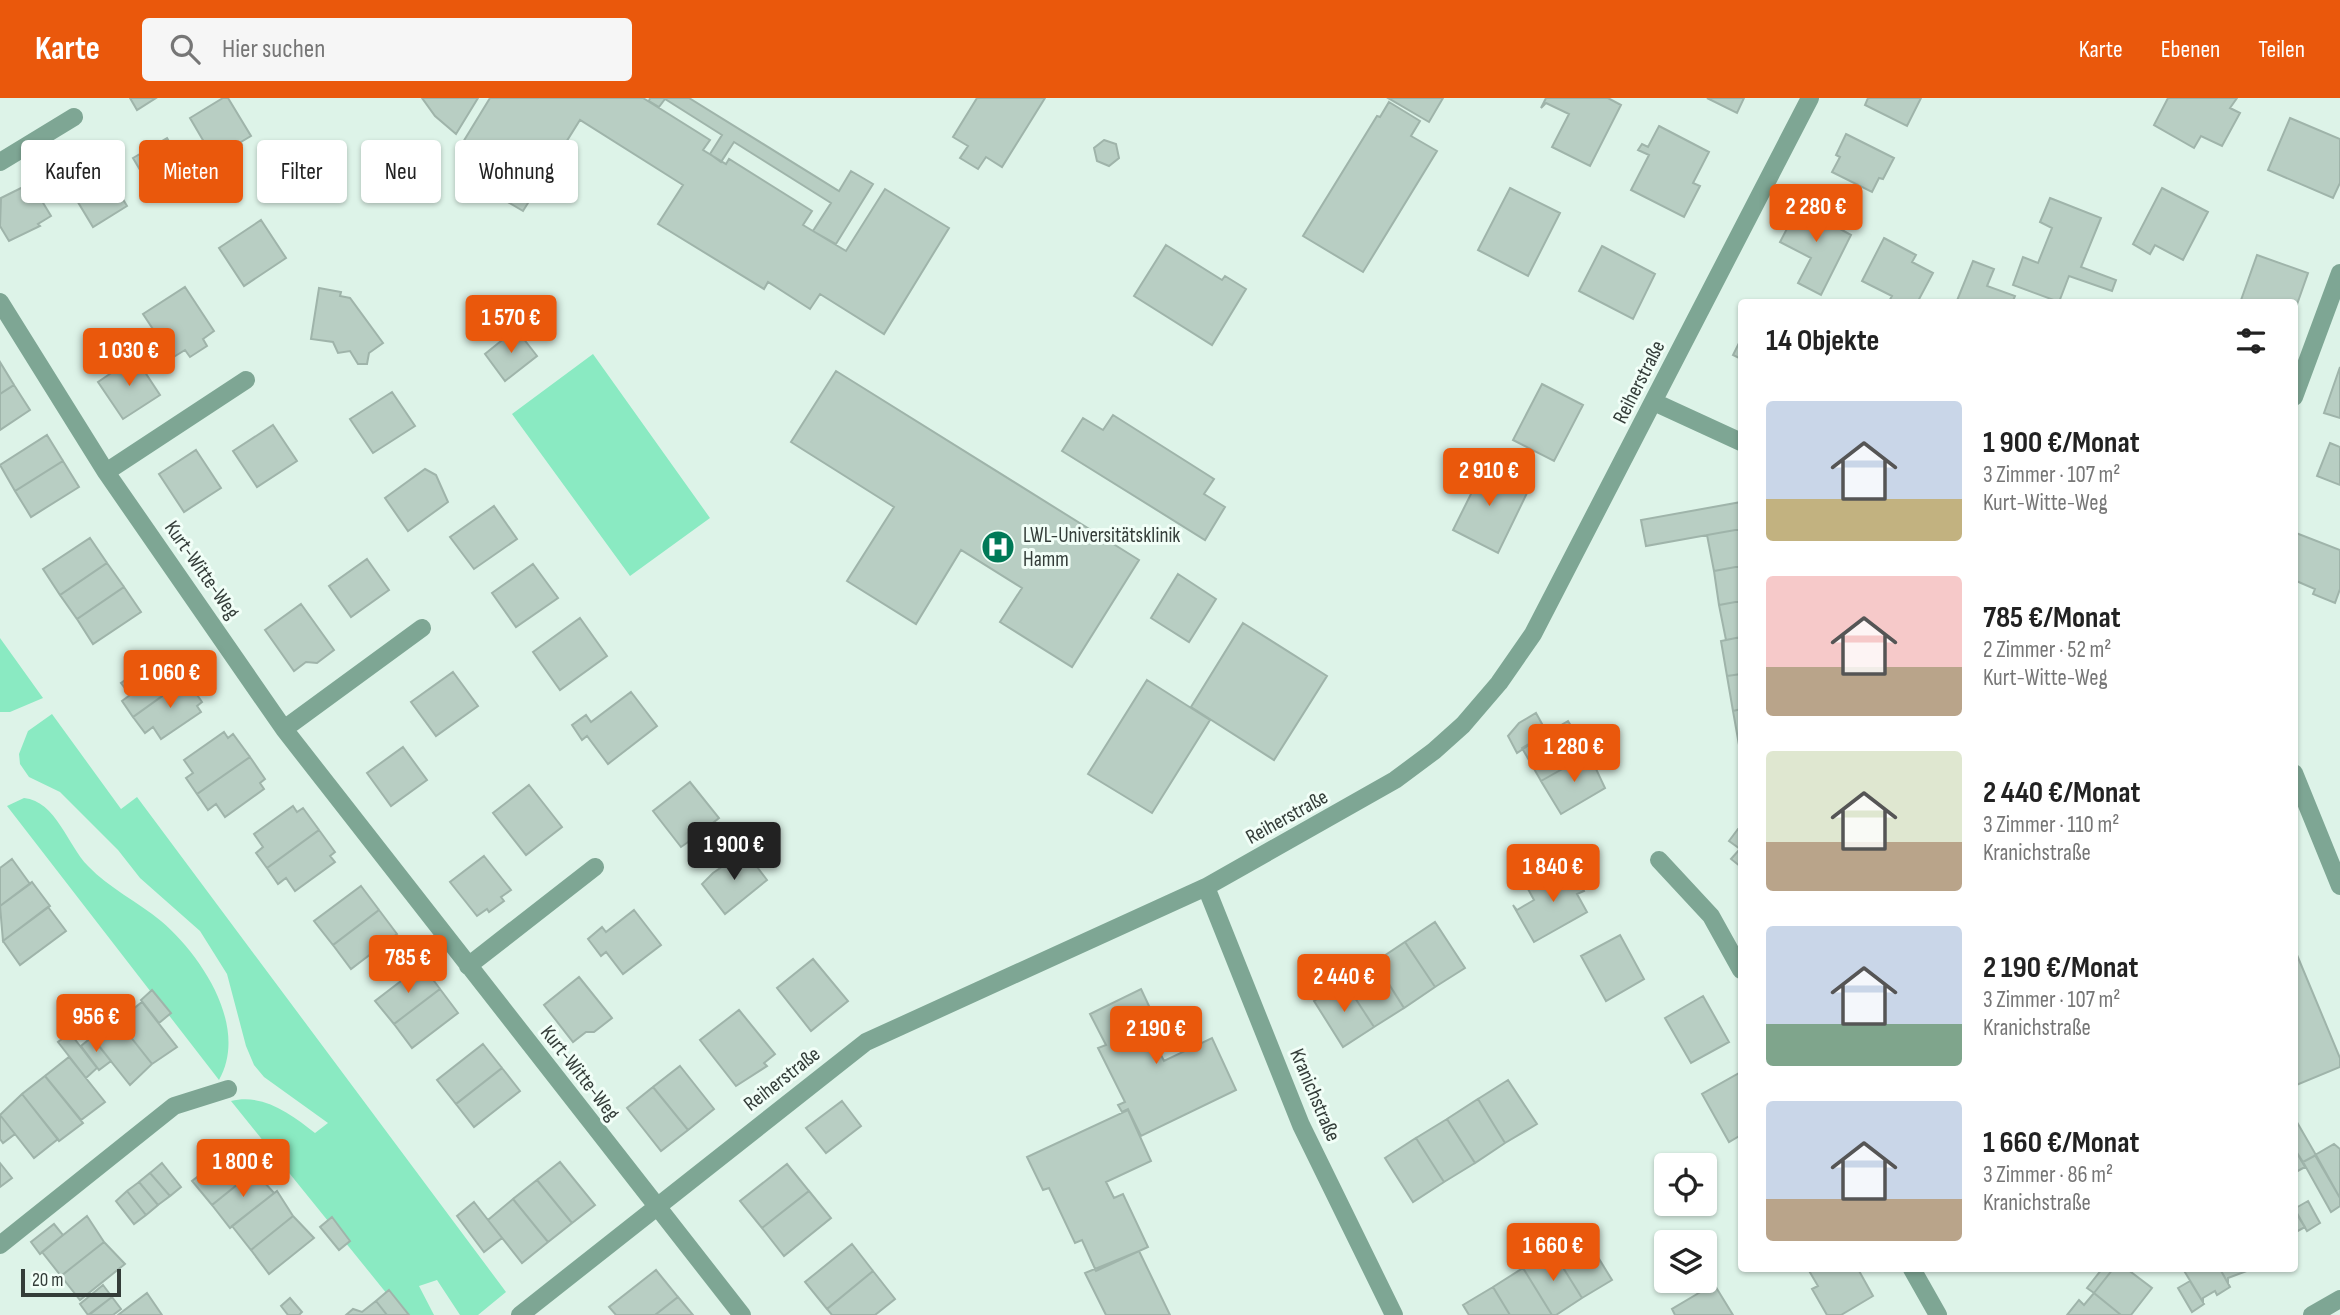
<!DOCTYPE html>
<html lang="de">
<meta charset="utf-8">
<style>
body{margin:0;font-family:"Sofia Sans Condensed",sans-serif;background:#f6f6f6;color:#222;height:100vh;display:flex;flex-direction:column;font-size:26px;white-space:nowrap}
*{box-sizing:border-box;margin:0}
p{font-size:23px;color:#767676}
.icon{flex:none;width:38px;height:38px;fill:none;stroke:currentColor;stroke-width:2;stroke-linecap:round;stroke-linejoin:round}
.map{position:relative;flex:1;overflow:hidden}
.drawer{position:absolute;left:1738px;top:201px;width:560px;height:973px;display:flex;flex-direction:column;background:#fff;border-radius:7px;box-shadow:0 2px 5px #0004}
.drawer>*{flex:none}
.hud{position:absolute;left:21px;top:42px;width:665px;height:63px;display:flex;gap:14px}
.buttons{position:absolute;left:1654px;top:1055px;display:grid;gap:14px}
.buttons a{display:grid;place-items:center;width:63px;height:63px;border-radius:7px;background:#fff;box-shadow:0 2px 5px #0004;font-size:35px}
.scale{position:absolute;left:21px;bottom:18px;width:100px;box-sizing:border-box;padding-left:7px;border:4px solid #343d39;border-top:0;font-size:19px;line-height:24px;white-space:nowrap;color:#343d39;-webkit-text-stroke:5px #f1fef7;paint-order:stroke}
.price{position:absolute;translate:-50% -60px;padding:0 16px;border-radius:7px;background:#ea580c;color:#fff;font-size:23px;line-height:46px;filter:drop-shadow(0 2px 4px #0008)}
.price::after{content:'';position:absolute;left:50%;top:42px;width:21px;height:16px;margin-left:-10px;background:inherit;clip-path:polygon(0 0,100% 0,50% 100%)}
.price.selected{background:#222;color:#fff}
ul{padding:0;list-style:none}
li{display:flex;align-items:center;gap:21px;height:175px;padding:0 28px}
li span{display:grid;place-items:center;flex:none;width:196px;height:140px;border-radius:7px;color:#555}
li>.icon{margin-inline-start:auto}
span .icon{width:84px;height:84px;fill:#fffc;stroke-width:1}
li b{font-size:30px}
h2{display:flex;justify-content:space-between;align-items:center;height:84px;padding:0 28px;font-size:30px}
.chip{padding:0 24px;border-radius:7px;background:#fff;box-shadow:0 2px 5px #0004;font-size:24px;line-height:63px}
.chip.selected{background:#ea580c;color:#fff}
header{display:flex;align-items:center;gap:42px;box-sizing:border-box;height:98px;padding:0 35px;background:#ea580c;color:#fff}
header strong{font-size:33px}
nav{display:flex;gap:38px;margin-inline-start:auto;font-size:24px}
.search{width:490px;height:63px;background:#f6f6f6;display:flex;align-items:center;gap:18px;box-sizing:border-box;padding:0 24px;border-radius:7px;color:#767676;font-size:26px}
.map>svg:first-child{display:block}
.green{fill:#8aeac2}
.building{fill:#b8cec3;stroke:#9fb4aa;stroke-width:2}
.lines{fill:none;stroke-linecap:round;stroke-linejoin:round}
.minor{stroke:#7ea694;stroke-width:18}
.labels{text-anchor:middle;dominant-baseline:central;stroke-width:6;stroke-linejoin:round;paint-order:stroke}
.street-label{font-size:21px;fill:#343d39;stroke:#f1fef7}
.poi-label{font-size:21px;fill:#343d39;stroke:#f1fef7;text-anchor:start}
</style>
<header>
<strong>Karte</strong>
<div class="search"><svg class="icon" aria-label="search" viewBox="0 0 24 24"><circle cx="10" cy="10" r="6"/><path d="M15 15l6 6"/></svg>Hier suchen</div>
<nav><a>Karte</a><a>Ebenen</a><a>Teilen</a></nav>
</header>
<div class="map">
<svg width="2340" height="1217" viewBox="0 0 2340 1217">
<rect width="100%" height="100%" fill="#ddf3e8"/>
<path class="green" d="M593 256 710 420 630 478 512 316Z
M0 540 43 600 10 614H0Z
M52 616 121 711 137 699 506 1194 478 1217H460L437 1182 419 1188 434 1217H404L231 1003C263 995 291 1016 315 1035L328 1025 264 979 254 967 246 948 227 876 200 833 140 780 118 752 60 694 29 679 20 666 19 656 28 633Z
M24 700C56 703 68 748 88 768 109 790 138 804 161 823 202 858 249 929 219 982L7 708Z"/>
<path class="building" d="M130 0H156L137 12Z
M223 0H228L251 38 241 44 242 47 214 61 190 20Z
M422 0H478L456 36 435 18Z
M490 0H643L710 42 703 52 726 66 729 61 812 113 803 127 846 153 885 91 949 130 884 236 820 196 810 211 768 184 764 191 658 126 683 87 580 22 523 113 489 93 497 79 457 54Z
M650 0H689L839 93 851 73 873 86 836 146 813 133 831 105 734 44 721 64 710 56 722 37 665 1 659 9 649 3Z
M977 0H1045L1002 69 986 59 978 71 960 60 968 48 953 39Z
M1388 0H1443L1429 24Z
M1546 0H1608L1621 7 1590 68 1552 49 1569 16 1546 5 1541 10Z
M1707 0H1744L1737 15Z
M1868 0H1921L1907 28 1865 7Z
M2168 0H2237L2230 10 2240 15 2222 48 2201 38 2194 50 2154 27Z
M1389 4 1420 23 1411 38 1437 53 1363 174 1303 138 1377 18 1380 19Z
M2290 20 2340 41V85L2333 100 2268 72Z
M1659 28 1709 54 1693 85 1700 88 1684 119 1631 92 1649 57 1638 52 1642 46 1648 49Z
M1846 36 1894 60 1883 81 1879 80 1872 94 1832 74 1840 59 1836 57Z
M167 40 190 79 156 99 133 60Z
M1104 42 1116 46 1119 60 1109 68 1097 63 1094 50Z
M101 65 127 108 93 129 67 86Z
M31 85 51 118 38 126 40 128 9 143 0 128 1 100Z
M1510 90 1560 115 1528 178 1478 152Z
M2162 90 2208 114 2183 162 2155 147 2150 156 2133 146Z
M2050 100 2101 120 2081 169 2116 182 2112 193 2069 178 2059 204 2013 187 2023 159 2038 165 2052 130 2040 124Z
M1802 102 1834 119 1831 126 1851 137 1821 197 1798 185 1811 160 1780 144Z
M261 122 286 160 244 188 219 150Z
M1884 140 1916 157 1912 164 1933 175 1917 205H1888L1892 198 1862 183Z
M1166 147 1222 182 1225 178 1246 191 1212 247 1134 198Z
M1602 148 1655 176 1633 221 1579 193Z
M2257 157 2308 175 2294 215V205H2240Z
M1973 163 1994 171 1987 188 2015 198 2012 205H1956Z
M185 189 214 233 203 241 207 248 190 259 185 252 172 260 143 216Z
M319 190 341 194 340 198 350 200 383 245 369 255 367 266H358L350 253 338 255 333 244 311 241Z
M516 231 537 258 505 283 485 256Z
M1741 241V261L1733 257Z
M135 259 160 297 123 321 98 284Z
M0 264 14 287 0 296Z
M2340 269V320L2324 315Z
M836 273 1139 462 1072 569 1000 524 1022 490 961 452 916 526 847 483 894 409 791 344Z
M1542 286 1583 307 1554 363 1513 342Z
M14 287 30 312 0 332V296Z
M392 294 415 328 373 355 350 321Z
M1113 317 1214 381 1204 396 1225 409 1205 442 1062 353 1083 320 1103 332Z
M273 327 297 363 257 389 233 353Z
M47 337 63 363 15 393 0 367Z
M2330 345 2340 349V387L2317 378Z
M196 352 221 390 184 414 159 376Z
M63 363 79 389 31 419 15 393Z
M1473 365 1528 393 1498 455 1453 432 1473 392 1462 386Z
M425 371 436 377 448 404 408 433 385 400Z
M1741 404V431L1646 448 1641 422Z
M494 408 517 441 474 471 450 439Z
M1741 431V468L1714 473 1707 437Z
M2296 435 2340 452V491L2335 505 2313 496 2315 491 2294 482Z
M90 440 107 465 60 497 43 471Z
M367 461 389 492 351 519 329 488Z
M107 465 124 489 77 521 60 497Z
M533 466 558 500 516 529 492 495Z
M1741 468V503L1719 507 1714 473Z
M1178 476 1216 501 1189 544 1151 520Z
M124 489 141 514 93 546 77 521Z
M1741 503V539L1726 542 1719 507Z
M301 506 334 552 317 565 306 564 294 573 265 532Z
M580 520 607 558 560 592 533 554Z
M1243 525 1327 578 1274 662 1191 609Z
M1741 539V576L1727 578 1721 543Z
M161 557 165 563 170 559 186 581 133 619 122 603 130 597 121 585Z
M453 574 478 608 436 638 411 604Z
M1741 576V611L1733 613 1727 578Z
M186 581 202 604 197 608 201 614 161 641 153 629 145 635 133 619Z
M1147 582 1210 622 1152 715 1088 676Z
M631 594 657 628 608 666 587 638 582 642 572 627 586 617 591 624Z
M1741 611V646L1739 647 1733 613Z
M1536 615 1547 635 1517 655 1508 638 1519 625Z
M1568 623 1589 656 1541 683 1522 650Z
M224 634 228 640 233 636 250 659 197 696 186 680 193 675 184 662Z
M403 649 427 682 391 708 367 675Z
M1589 656 1605 690 1561 716 1541 683Z
M250 659 265 681 260 685 264 691 225 719 216 706 208 712 197 696Z
M690 684 719 720 709 728 712 733 695 747 691 742 681 749 653 713Z
M529 687 562 729 526 757 493 715Z
M293 708 297 714 303 710 319 732 267 770 256 755 263 749 254 736Z
M1738 731H1741V769L1731 761 1740 751 1729 743Z
M319 732 335 754 330 758 335 764 295 793 286 780 278 786 267 770Z
M745 753 767 782 725 816 702 786 713 775Z
M484 758 511 792 501 799 504 803 489 814 487 811 477 818 450 784Z
M12 761 30 786 0 808V770Z
M1570 768 1584 793 1577 796 1587 814 1534 844 1513 807 1517 812 1534 802 1528 791Z
M32 784 50 808 3 843 0 808Z
M361 788 379 812 333 847 314 823Z
M48 809 66 833 20 867 3 843Z
M379 812 397 836 351 871 333 847Z
M634 812 661 847 623 876 606 854 601 858 588 841 602 829 606 834Z
M1435 824 1465 870 1435 889 1405 844Z
M1620 837 1644 881 1606 903 1581 858Z
M1405 844 1435 889 1404 910 1375 864Z
M2297 857 2340 960V969L2294 988V858Z
M813 861 848 903 811 933 777 890Z
M1375 864 1404 910 1374 929 1344 883Z
M422 867 440 891 394 926 375 903Z
M579 879 612 920 594 934H586L573 944 544 907Z
M1344 883 1374 929 1343 949 1314 903Z
M440 891 458 915 412 950 394 926Z
M1141 891 1165 942 1156 947 1164 963 1212 940 1236 992 1141 1038 1128 1011 1122 1014 1118 1007 1125 1004 1098 950 1106 947 1090 916Z
M152 892 171 915 159 925 141 902Z
M1703 898 1729 944 1691 965 1665 920Z
M142 904 177 949 152 966 118 923Z
M739 912 775 956 764 965 767 968 736 988 700 942Z
M118 923 152 966 130 987 94 942Z
M70 935 97 970 86 980 58 944Z
M92 939 111 963 99 972 81 948Z
M483 946 502 970 456 1006 437 982Z
M69 959 105 1004 81 1022 45 978Z
M680 968 714 1011 688 1032 653 989Z
M502 970 520 993 474 1029 456 1006Z
M1741 974V1037L1729 1044 1702 996Z
M45 978 83 1025 59 1043 22 996Z
M1508 982 1537 1026 1505 1045 1478 1001Z
M653 989 688 1032 661 1053 627 1010Z
M22 996 58 1041 34 1060 0 1017Z
M1478 1001 1505 1045 1475 1065 1447 1021Z
M842 1003 861 1028 826 1055 806 1030Z
M1128 1012 1151 1063 1106 1084 1114 1100 1123 1096 1148 1149 1096 1173 1082 1142 1075 1145 1049 1090 1043 1092 1027 1059Z
M0 1017 15 1036 3 1045 0 1041Z
M2294 1019 2316 1057 2303 1064 2294 1050Z
M1447 1021 1475 1065 1444 1084 1416 1040Z
M1416 1040 1444 1084 1413 1104 1385 1060Z
M2334 1046 2340 1051V1100L2315 1057Z
M238 1048 254 1073 212 1107 192 1083Z
M2294 1050 2305 1069 2294 1075Z
M2316 1057 2340 1100V1108L2331 1114 2303 1064Z
M560 1064 595 1107 572 1125 537 1082Z
M0 1065 12 1080 0 1089Z
M162 1065 181 1089 170 1098 150 1075Z
M787 1066 809 1093 762 1130 740 1103Z
M254 1073 274 1095 230 1130 212 1107Z
M150 1075 170 1098 158 1107 139 1084Z
M537 1082 572 1125 548 1144 513 1101Z
M139 1084 158 1107 146 1117 127 1093Z
M127 1093 146 1117 134 1126 116 1103Z
M277 1093 293 1118 251 1152 232 1128Z
M809 1093 831 1120 784 1158 762 1130Z
M513 1101 548 1144 522 1165 488 1122Z
M2308 1103 2320 1125 2307 1133 2294 1111Z
M474 1104 502 1140 484 1154 457 1118Z
M2294 1110 2305 1129 2294 1135Z
M87 1118 104 1144 61 1178 42 1154Z
M293 1118 314 1140 269 1176 251 1152Z
M332 1119 350 1143 339 1152 320 1129Z
M54 1126 63 1137 40 1156 31 1144Z
M1582 1133 1612 1182 1582 1200 1552 1152Z
M104 1144 125 1166 80 1202 61 1178Z
M852 1146 873 1173 827 1211 805 1184Z
M1552 1152 1582 1200 1556 1217H1552L1523 1170Z
M1139 1153 1170 1217H1106L1085 1175Z
M1523 1170 1552 1217H1510L1493 1189Z
M1808 1171H1858L1873 1198 1841 1217H1827L1812 1191 1818 1188Z
M2102 1171H2113L2094 1195 2087 1190Z
M2113 1171H2127L2152 1190 2131 1217H2121L2094 1195Z
M2183 1171H2220L2230 1189 2217 1197 2215 1193 2203 1200V1204Z
M2220 1171H2252L2228 1180V1185Z
M656 1172 678 1199 655 1217H616L609 1209Z
M873 1173 895 1201 875 1217H832L827 1211Z
M2190 1183 2204 1206 2192 1214 2178 1190Z
M1714 1186 1733 1217H1675L1672 1211Z
M103 1187 112 1199 88 1217 80 1206Z
M1493 1189 1510 1217H1469L1463 1207Z
M389 1192 409 1217H387L376 1203Z
M147 1195 162 1217H118Z
M2094 1195 2121 1217H2067L2079 1202 2084 1207Z
M112 1199 121 1211 113 1217H89Z
M678 1199 693 1217H655Z
M290 1200 302 1214 299 1217H288L281 1208Z
M376 1203 387 1217H346L353 1211 362 1214Z"/>
<g class="lines">
<path class="minor" d="M0 64 74 19
M0 204 106 374 284 631 742 1217
M2294 299 2340 175
M1654 304 1741 344
M106 374 246 282
M284 631 422 530
M2294 675 2340 788
M1659 762 1711 818 1741 872
M1206 789 1301 1027 1394 1217
M468 868 595 769
M0 1147 174 1008 228 991
M1912 1171 1938 1217
M520 1217 866 944 1206 789 1395 682 1434 653 1463 627 1499 585 1533 536 1810 0
M2312 1217 2340 1201"/>
</g>
<defs>
<symbol id="hospital-disc" viewBox="-11 -11 22 22"><circle r="9.5" fill="#007957" stroke="#f1fef7"/><path d="M-5-5h3v3.5h4V-5h3V5h-3V1.5h-4V5h-3Z" fill="#fff"/></symbol>
</defs>
<g fill-rule="evenodd">
<use href="#hospital-disc" x="979" y="430" width="38" height="38"/>
</g>
<g class="labels">
<g class="street-label">
<text transform="translate(1639 284) rotate(-63)">Reiherstraße</text>
<text transform="translate(202 472) rotate(55)">Kurt-Witte-Weg</text>
<text transform="translate(1287 719) rotate(-29)">Reiherstraße</text>
<text transform="translate(580 975) rotate(52)">Kurt-Witte-Weg</text>
<text transform="translate(782 981) rotate(-38)">Reiherstraße</text>
<text transform="translate(1315 997) rotate(67)">Kranichstraße</text>
</g>
<g class="poi-label">
<text x="1023" y="437">LWL-Universitätsklinik<tspan x="1023" dy="24">Hamm</tspan></text>
</g>
</g>
</svg>
<div class="buttons">
<a><svg class="icon" aria-label="locate" viewBox="0 0 24 24"><circle cx="12" cy="12" r="6"/><path d="M12 2v4M12 18v4M2 12h4M18 12h4"/></svg></a>
<a><svg class="icon" aria-label="layers" viewBox="0 0 24 24"><path d="M12 4l9 5-9 5-9-5zM3 14l9 5 9-5"/></svg></a>
</div>
<div class="scale">20 m</div>
<b class="price" style="left:1816px;top:146px">2 280 €</b>
<b class="price" style="left:511px;top:257px">1 570 €</b>
<b class="price" style="left:129px;top:290px">1 030 €</b>
<b class="price" style="left:1489px;top:410px">2 910 €</b>
<b class="price" style="left:170px;top:612px">1 060 €</b>
<b class="price" style="left:1574px;top:686px">1 280 €</b>
<b class="price selected" style="left:734px;top:784px">1 900 €</b>
<b class="price" style="left:1553px;top:806px">1 840 €</b>
<b class="price" style="left:408px;top:897px">785 €</b>
<b class="price" style="left:1344px;top:916px">2 440 €</b>
<b class="price" style="left:96px;top:956px">956 €</b>
<b class="price" style="left:1156px;top:968px">2 190 €</b>
<b class="price" style="left:243px;top:1101px">1 800 €</b>
<b class="price" style="left:1553px;top:1185px">1 660 €</b>
<div class="hud">
<a class="chip">Kaufen</a>
<a class="chip selected">Mieten</a>
<a class="chip">Filter</a>
<a class="chip">Neu</a>
<a class="chip">Wohnung</a>
</div>
<section class="drawer">
<h2>14 Objekte<svg class="icon" aria-label="filters" viewBox="0 0 24 24"><path d="M4 7h16M4 17h16"/><circle cx="9" cy="7" r="2"/><circle cx="15" cy="17" r="2"/></svg></h2>
<ul>
<li><span style="background:linear-gradient(#c9d6e8 70%,#c2b280 0)"><svg class="icon" aria-label="home" viewBox="0 0 24 24"><path d="M3 11l9-7 9 7M6 9v11h12V9"/></svg></span><div><b>1 900 €/Monat</b><p>3 Zimmer · 107 m²</p><p>Kurt-Witte-Weg</p></div></li>
<li><span style="background:linear-gradient(#f6c9c9 65%,#b9a48a 0)"><svg class="icon" aria-label="home" viewBox="0 0 24 24"><path d="M3 11l9-7 9 7M6 9v11h12V9"/></svg></span><div><b>785 €/Monat</b><p>2 Zimmer · 52 m²</p><p>Kurt-Witte-Weg</p></div></li>
<li><span style="background:linear-gradient(#dfe7d0 65%,#b9a48a 0)"><svg class="icon" aria-label="home" viewBox="0 0 24 24"><path d="M3 11l9-7 9 7M6 9v11h12V9"/></svg></span><div><b>2 440 €/Monat</b><p>3 Zimmer · 110 m²</p><p>Kranichstraße</p></div></li>
<li><span style="background:linear-gradient(#c9d6e8 70%,#7fa58c 0)"><svg class="icon" aria-label="home" viewBox="0 0 24 24"><path d="M3 11l9-7 9 7M6 9v11h12V9"/></svg></span><div><b>2 190 €/Monat</b><p>3 Zimmer · 107 m²</p><p>Kranichstraße</p></div></li>
<li><span style="background:linear-gradient(#c9d6e8 70%,#b9a48a 0)"><svg class="icon" aria-label="home" viewBox="0 0 24 24"><path d="M3 11l9-7 9 7M6 9v11h12V9"/></svg></span><div><b>1 660 €/Monat</b><p>3 Zimmer · 86 m²</p><p>Kranichstraße</p></div></li>
</ul>
</section>
</div>
